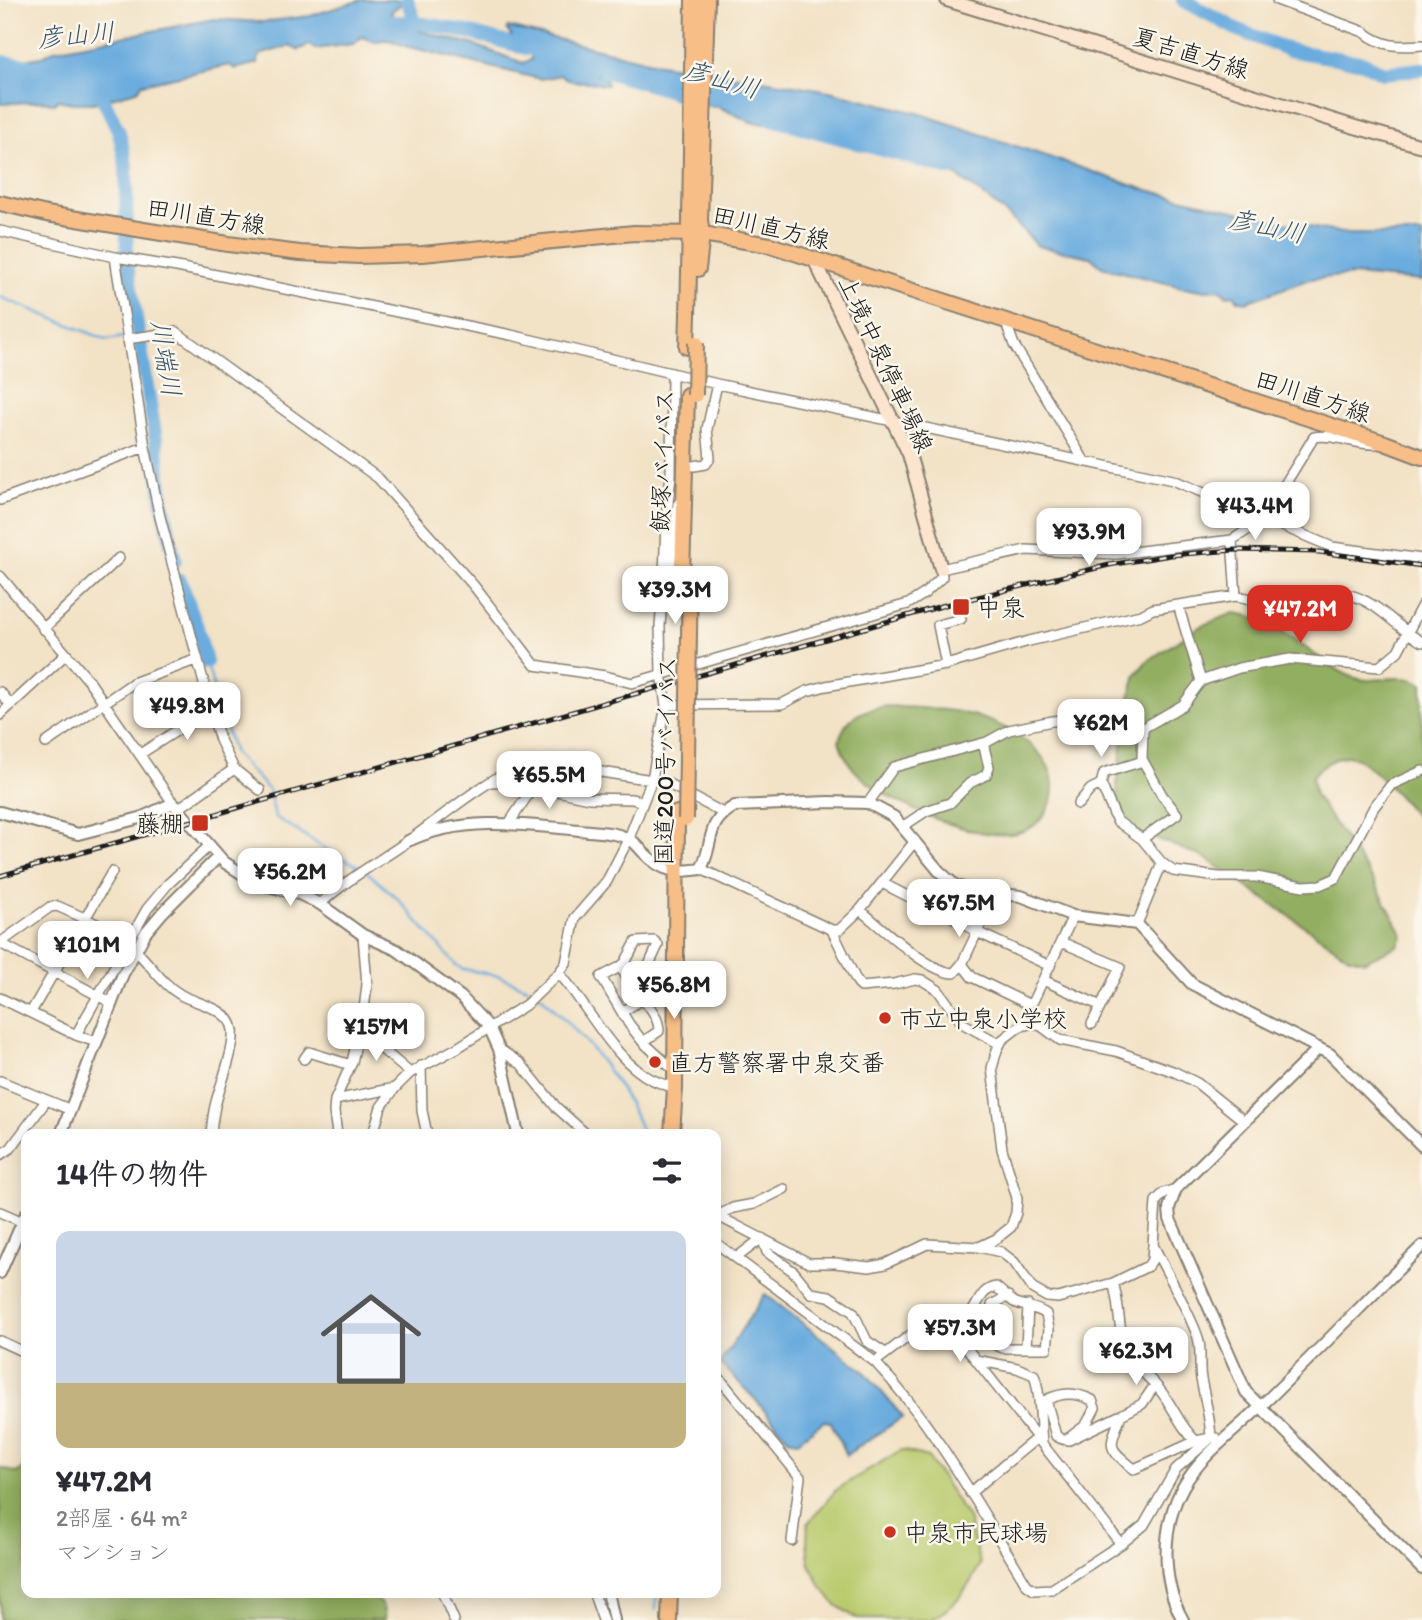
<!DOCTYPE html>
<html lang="ja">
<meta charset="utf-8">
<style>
body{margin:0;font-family:Itim,"Klee One",sans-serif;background:#f2f2f3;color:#2b2b33;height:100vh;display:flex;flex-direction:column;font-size:26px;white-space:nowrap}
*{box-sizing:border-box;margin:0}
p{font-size:23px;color:#7c7c81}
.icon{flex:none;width:38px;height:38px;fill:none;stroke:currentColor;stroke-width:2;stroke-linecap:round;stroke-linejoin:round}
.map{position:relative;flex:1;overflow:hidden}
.sheet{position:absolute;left:21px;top:1129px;width:700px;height:469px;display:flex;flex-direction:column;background:#fff;border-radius:14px;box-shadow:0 4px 18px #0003}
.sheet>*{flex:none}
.price{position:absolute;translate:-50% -60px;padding:0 16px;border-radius:14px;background:#fff;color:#222;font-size:23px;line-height:46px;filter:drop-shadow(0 2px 4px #0008)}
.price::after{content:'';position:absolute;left:50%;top:42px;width:21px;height:16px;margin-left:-10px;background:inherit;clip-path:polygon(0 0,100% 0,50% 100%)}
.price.selected{background:#d93025;color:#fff}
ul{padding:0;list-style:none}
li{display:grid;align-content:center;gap:14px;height:371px;padding:0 35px}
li+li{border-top:2px solid #e1e1e2}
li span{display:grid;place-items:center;height:217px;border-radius:14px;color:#555}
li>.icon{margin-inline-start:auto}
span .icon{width:126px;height:126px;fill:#fffc;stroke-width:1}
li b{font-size:30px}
h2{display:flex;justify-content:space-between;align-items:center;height:84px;padding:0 35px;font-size:30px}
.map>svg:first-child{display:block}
.green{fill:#b9ca6d;stroke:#6a7344;stroke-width:2}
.forest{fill:#92ae60;stroke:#57653e;stroke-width:2}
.water{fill:#6aacde;stroke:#43647d;stroke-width:2}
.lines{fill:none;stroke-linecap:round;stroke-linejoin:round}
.stream{stroke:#6aacde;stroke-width:2.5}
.river{stroke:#6aacde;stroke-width:14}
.minor-casing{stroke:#877f71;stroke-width:12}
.tertiary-casing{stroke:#877f71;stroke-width:14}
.secondary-casing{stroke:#877f71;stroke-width:16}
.primary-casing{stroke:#877f71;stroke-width:18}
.trunk-casing{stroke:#877f71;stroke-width:18}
.minor{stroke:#fff;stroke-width:9}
.tertiary{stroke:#fff;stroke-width:10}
.secondary{stroke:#fce5cf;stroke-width:12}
.primary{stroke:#f7be87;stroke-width:14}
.trunk{stroke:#f7be87;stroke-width:14}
.rail-casing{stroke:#1c1c1c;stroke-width:5}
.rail{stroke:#fbf7ec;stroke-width:2.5;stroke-dasharray:8;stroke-linecap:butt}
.trunk-bridge-casing{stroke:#877f71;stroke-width:18;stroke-linecap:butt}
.trunk-bridge{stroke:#f7be87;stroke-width:14}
.poi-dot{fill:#c8321e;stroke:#fbf7ec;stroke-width:2.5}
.labels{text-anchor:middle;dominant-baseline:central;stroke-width:5;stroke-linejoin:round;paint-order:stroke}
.street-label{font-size:24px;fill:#1c1c1c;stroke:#fbf7ec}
.poi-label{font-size:24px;fill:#1c1c1c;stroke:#fbf7ec;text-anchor:start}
.water-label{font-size:26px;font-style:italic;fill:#3b566a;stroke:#fbf7ec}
</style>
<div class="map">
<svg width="1422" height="1620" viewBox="0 0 1422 1620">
<rect width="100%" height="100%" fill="#fbf7ec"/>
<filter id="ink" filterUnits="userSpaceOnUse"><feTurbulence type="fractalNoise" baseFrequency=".0143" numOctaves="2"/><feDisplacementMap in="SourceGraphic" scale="14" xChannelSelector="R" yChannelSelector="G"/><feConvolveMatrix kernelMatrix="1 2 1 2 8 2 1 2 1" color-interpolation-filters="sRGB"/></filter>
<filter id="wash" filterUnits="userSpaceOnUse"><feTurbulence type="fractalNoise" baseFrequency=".00686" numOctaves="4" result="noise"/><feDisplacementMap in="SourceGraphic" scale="28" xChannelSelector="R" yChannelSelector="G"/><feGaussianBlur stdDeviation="1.57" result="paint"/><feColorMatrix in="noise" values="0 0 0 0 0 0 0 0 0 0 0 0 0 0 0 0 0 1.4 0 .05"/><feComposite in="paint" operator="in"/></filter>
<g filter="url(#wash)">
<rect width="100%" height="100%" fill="#f2e2c6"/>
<path class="green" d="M901 1450 928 1457 968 1518 980 1564C969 1588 954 1609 929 1620L857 1619 835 1604 819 1583 809 1562 807 1542 808 1523 837 1489Z"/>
<path class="forest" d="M1234 613C1281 618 1310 659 1352 677 1373 686 1401 670 1422 684V822C1407 807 1369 759 1349 756 1336 755 1318 768 1312 778L1315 795 1374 881 1403 935 1397 946 1365 961 1349 957 1205 858 1153 837 1137 833 1130 828 1119 805 1117 785 1127 709 1136 674 1146 662 1201 626Z
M889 706C912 708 936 708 959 712 995 719 1056 746 1053 791 1052 808 1040 825 1024 831 984 848 875 799 851 766 845 758 842 750 839 741 845 715 865 709 889 706Z
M26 1465V1592L372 1593 383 1607 385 1620H0V1468L17 1473Z"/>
<path class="water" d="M361 0H406L391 12C401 32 451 38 471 44 489 50 506 57 523 63L531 60 532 52 515 42 507 29 508 27 660 64 825 90 921 114 1143 189 1276 221 1348 234H1422V281L1353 275 1310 279 1246 302 1238 300 1234 295 1227 296 1220 289 1201 290 1182 287 1102 267 1090 257 1038 246 1007 214 975 189 951 172 918 156 861 140 822 135 797 123 773 125 751 122 719 107 683 103 661 91 654 83 599 71 597 74 606 79 607 85C600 86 597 82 590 82 580 81 570 84 562 75L540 79 405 46C395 42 386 37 375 42L362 37 353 44 315 49 309 45 298 50 289 46 259 55 258 63 235 69 230 65 142 84 137 91 93 103H73L57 100 55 104 44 101 0 104V64L41 57 54 50 214 19 262 22 310 16Z
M765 1294 864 1371 903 1417 846 1455 831 1422 824 1421 798 1441 788 1439 755 1399 720 1363Z"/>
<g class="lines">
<path class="stream" d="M0 297 107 340 124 337
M206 662 234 754 269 790 275 817 334 854 361 867
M366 871 398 899 456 965 463 969 499 976 535 991
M540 995C584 1037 621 1077 643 1134
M656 1592V1610"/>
<path class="river" d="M407 0 415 22
M1183 0 1238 30 1289 50 1364 63 1383 73 1422 69
M382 22C437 20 492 39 544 53
M0 62 26 65
M604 71 675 92
M96 84 119 132 126 165 127 264 156 440 162 499 175 561
M772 119 951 169
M180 580 197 627 206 662"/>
</g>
</g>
<g filter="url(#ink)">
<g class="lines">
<defs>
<path id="minor" d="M1277 0 1364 32C1383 47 1399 47 1422 45
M0 231 115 257 177 267 511 335 717 384 1173 480 1332 547 1422 559
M115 257 145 447 160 517 211 710 220 740 234 769 260 790
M1005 320 1014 345 1085 462
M127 339 176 332 378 478 474 586 535 665 605 676 632 683 908 604 924 594 942 577 941 569 1026 550 1116 554 1232 540 1263 520 1314 437C1338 433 1359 448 1383 443
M694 466 706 464 710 458 707 429 717 384
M0 500 145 447
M1232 540 1236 596
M667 572 670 569 678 504
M0 576 89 681 173 803
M1178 605 1201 681
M43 629 119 558
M946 665 938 625 961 619 960 617
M0 692 11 705
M666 705 782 704 807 691 826 686 946 665 1029 641 1141 615 1153 609 1236 596 1262 601 1305 618 1350 595C1378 602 1397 628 1422 642
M0 715 65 655
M46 743 133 683 198 659
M140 754 189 723 182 710 208 698
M1142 759 1162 795 1177 814 1142 839
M492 782 511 781 589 798 632 799 643 802
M1101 784 1117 821 1142 839 1162 863 1173 871 1219 877H1257L1303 886 1320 885 1336 878 1374 807 1391 785 1422 771
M868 803 894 767 987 742 1009 730 1052 721 1081 718 1143 728 1183 705 1201 681 1239 668 1290 659 1379 667 1398 651 1422 605
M1078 804 1091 789 1101 784 1104 773 1140 762 1142 759 1143 728
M178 809 234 769
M508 825 533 787
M902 827 926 811 950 803 970 783 986 775 989 767 983 743
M701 869 832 930H839L860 910 915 841
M882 883 917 901 937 907 977 932 1050 966
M320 904C348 878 380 861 411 839 444 815 477 787 513 769 523 763 533 763 544 763L665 782 723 813
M860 910C880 926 929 973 954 973L962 964 996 892
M1137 924 1162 863
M832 930 856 980 861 987 894 984 915 979 922 980 938 990 962 1023 1000 1044
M1061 942 1120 967 1092 1024
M0 943 50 907 57 906C85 918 113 930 136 951 151 965 163 985 181 995 197 1004 230 1008 233 1030 235 1049 221 1083 216 1102 213 1113 212 1123 211 1134
M0 943 112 1003
M962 964 972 977 1028 1004 1033 1001 1073 916
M620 967 625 963 636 942 654 941 658 945 637 992 641 1000 622 1012
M559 973C587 1005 609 1052 644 1075 653 1081 665 1085 675 1088
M1043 980 1101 1006
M0 998 76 1035 96 1042
M641 1000C651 1005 659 1020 659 1031L643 1042
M31 1012 112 872
M361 1031 410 1073
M76 1035 147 909 168 884 209 846
M499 1049 521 1064 556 1107 586 1134
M304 1059 309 1052 351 1065
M421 1066 422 1111 427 1134
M675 1071 643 1042 629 1024 601 977 620 967 637 992 676 989
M0 1081 71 1110
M335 1100 395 1088
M337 1134 334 1112 335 1100 352 1062 364 1009 367 985 363 935
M373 1134 381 1107 395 1088 410 1073 457 1048 527 1004 559 973 566 963 575 918 607 881 629 838 652 779 666 705 661 674 660 626 664 576 666 522 671 475 672 373
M0 1155 11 1148 46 1101
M0 1212 23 1222
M716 1215 809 1263H835L869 1267 885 1264 927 1244 979 1247 1001 1252 1014 1262 1033 1289 1047 1297 1058 1298 1113 1283 1148 1266 1152 1260 1156 1201 1164 1193 1176 1189
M717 1216 733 1208 754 1204 784 1189
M716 1243 875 1362C937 1428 980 1509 1027 1585L1034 1590 1052 1589 1121 1544 1144 1525 1176 1469 1211 1438H1216L1221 1443
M979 1247 996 1239 1011 1227 1016 1213 1017 1198 1002 1149 992 1068 997 1050 1002 1040 1019 1027 1032 1023 1041 1026 1060 1040 1116 1051 1175 1072 1197 1083 1244 1121
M736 1258 762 1238 767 1252 794 1272 811 1293 829 1296 853 1312 867 1341 885 1353
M1113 1283C1120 1303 1117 1323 1124 1341 1130 1362 1145 1373 1159 1389 1173 1405 1179 1426 1196 1441L1211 1438C1210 1416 1205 1400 1201 1379 1198 1363 1203 1347 1196 1332 1184 1302 1167 1273 1153 1245
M948 1325C982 1321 972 1291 996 1287 1002 1292 1008 1298 1014 1302 1025 1307 1036 1307 1046 1314L1049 1329 1047 1348H1003L991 1343 992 1305 1008 1296
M0 1341 26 1353
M1026 1348 1028 1305
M976 1360 1017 1368 1034 1375C1041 1393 1040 1423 1042 1443
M875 1362 939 1313 1121 1544
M716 1374 800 1477 792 1541
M1155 1385 1142 1404 1121 1415C1109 1449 1106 1446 1134 1469L1196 1441
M1066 1440 1086 1425 1095 1408 1092 1400C1075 1392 1063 1392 1046 1400L1056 1436C1061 1439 1064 1440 1069 1440L1121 1415
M970 1493 1037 1438
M442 1592 454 1620
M593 1592 603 1620"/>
<path id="tertiary" d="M0 812 78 834 140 818 173 803 224 862 241 873 268 886 299 894 320 904 363 935 397 950 461 997 489 1027 499 1049 518 1134
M408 841C461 816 522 824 579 830 594 832 612 831 627 838 633 840 638 846 643 852 662 872 674 873 701 869 715 842 704 823 735 806L828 802 868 803 894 817 939 871 956 886 980 892 1021 896 1073 916 1137 924 1192 984 1330 1054 1422 1146
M1319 1048 1176 1189 1169 1208 1170 1219 1246 1392 1422 1569
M61 1134 123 974 146 932 162 913 218 857
M0 1273 26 1214
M608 1592 614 1620
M1183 1620C1161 1581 1161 1526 1183 1487 1201 1455 1234 1432 1260 1407 1315 1354 1368 1299 1422 1246"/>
<path id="secondary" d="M947 0 1355 127 1422 146
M814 259 909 454 941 569"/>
<path id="primary" d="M0 203 47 214 228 244 300 253 359 256 423 254 634 233 702 234 770 245 1385 443 1422 457"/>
<path id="trunk" d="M698 269 702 234 700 220 707 0
M687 347C691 231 691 116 693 0
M682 577 687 395
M672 1134 675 1088 677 813
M669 1620 670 1592"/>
</defs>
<use href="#minor" class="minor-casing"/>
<use href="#tertiary" class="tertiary-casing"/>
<use href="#secondary" class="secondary-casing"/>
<use href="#primary" class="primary-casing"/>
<use href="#trunk" class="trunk-casing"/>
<use href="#minor" class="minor"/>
<use href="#tertiary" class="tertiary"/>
<use href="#secondary" class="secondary"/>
<use href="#primary" class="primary"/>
<use href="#trunk" class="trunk"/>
<defs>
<path id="rail" d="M0 876 945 605 1109 565 1171 555 1235 550 1319 552 1422 566"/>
</defs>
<use href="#rail" class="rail-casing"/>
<use href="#rail" class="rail"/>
<defs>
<path id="trunk-bridge" d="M695 395 696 343
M686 819 690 573"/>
</defs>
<use href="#trunk-bridge" class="trunk-bridge-casing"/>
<use href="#trunk-bridge" class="trunk-bridge"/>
</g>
</g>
<g class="poi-dot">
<rect x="952" y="598" width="18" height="18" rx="3.5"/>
<rect x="191" y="814" width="18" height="18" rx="3.5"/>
<circle cx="885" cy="1018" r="7"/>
<circle cx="655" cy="1062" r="7"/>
<circle cx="890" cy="1532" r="7"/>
</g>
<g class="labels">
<g class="street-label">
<text transform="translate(1191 53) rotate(17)">夏吉直方線</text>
<text transform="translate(206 216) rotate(9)">田川直方線</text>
<text transform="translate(771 227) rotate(13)">田川直方線</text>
<text transform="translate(886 364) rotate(65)">上境中泉停車場線</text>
<text transform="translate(1313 396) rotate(18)">田川直方線</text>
<text transform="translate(662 461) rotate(-88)">飯塚バイパス</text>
<text transform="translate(665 761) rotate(-89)">国道200号バイパス</text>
</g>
<g class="poi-label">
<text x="977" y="607">中泉</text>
<text x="184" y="823" text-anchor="end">藤棚</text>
<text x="899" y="1018">市立中泉小学校</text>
<text x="669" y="1062">直方警察署中泉交番</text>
<text x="904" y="1532">中泉市民球場</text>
</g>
<g class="water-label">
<text transform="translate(76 35) rotate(-5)">彦山川</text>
<text transform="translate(722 79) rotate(16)">彦山川</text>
<text transform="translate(1267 226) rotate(12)">彦山川</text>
<text transform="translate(166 358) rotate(81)">川端川</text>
</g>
</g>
</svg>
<b class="price" style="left:1255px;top:542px">¥43.4M</b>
<b class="price" style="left:1089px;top:568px">¥93.9M</b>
<b class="price" style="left:675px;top:626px">¥39.3M</b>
<b class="price selected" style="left:1300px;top:645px">¥47.2M</b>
<b class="price" style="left:187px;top:742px">¥49.8M</b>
<b class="price" style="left:1101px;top:759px">¥62M</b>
<b class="price" style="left:549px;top:811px">¥65.5M</b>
<b class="price" style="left:290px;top:908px">¥56.2M</b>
<b class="price" style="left:959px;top:939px">¥67.5M</b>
<b class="price" style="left:87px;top:981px">¥101M</b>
<b class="price" style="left:674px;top:1021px">¥56.8M</b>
<b class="price" style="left:376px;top:1063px">¥157M</b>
<b class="price" style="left:960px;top:1364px">¥57.3M</b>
<b class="price" style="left:1136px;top:1387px">¥62.3M</b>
<section class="sheet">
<h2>14件の物件<svg class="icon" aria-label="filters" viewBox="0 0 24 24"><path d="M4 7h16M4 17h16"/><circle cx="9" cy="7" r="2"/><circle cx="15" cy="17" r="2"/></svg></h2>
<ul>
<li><span style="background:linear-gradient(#c9d6e8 70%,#c2b280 0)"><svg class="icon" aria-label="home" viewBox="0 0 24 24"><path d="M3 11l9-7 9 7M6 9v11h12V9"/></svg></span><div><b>¥47.2M</b><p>2部屋 · 64 m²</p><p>マンション</p></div></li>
</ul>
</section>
</div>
